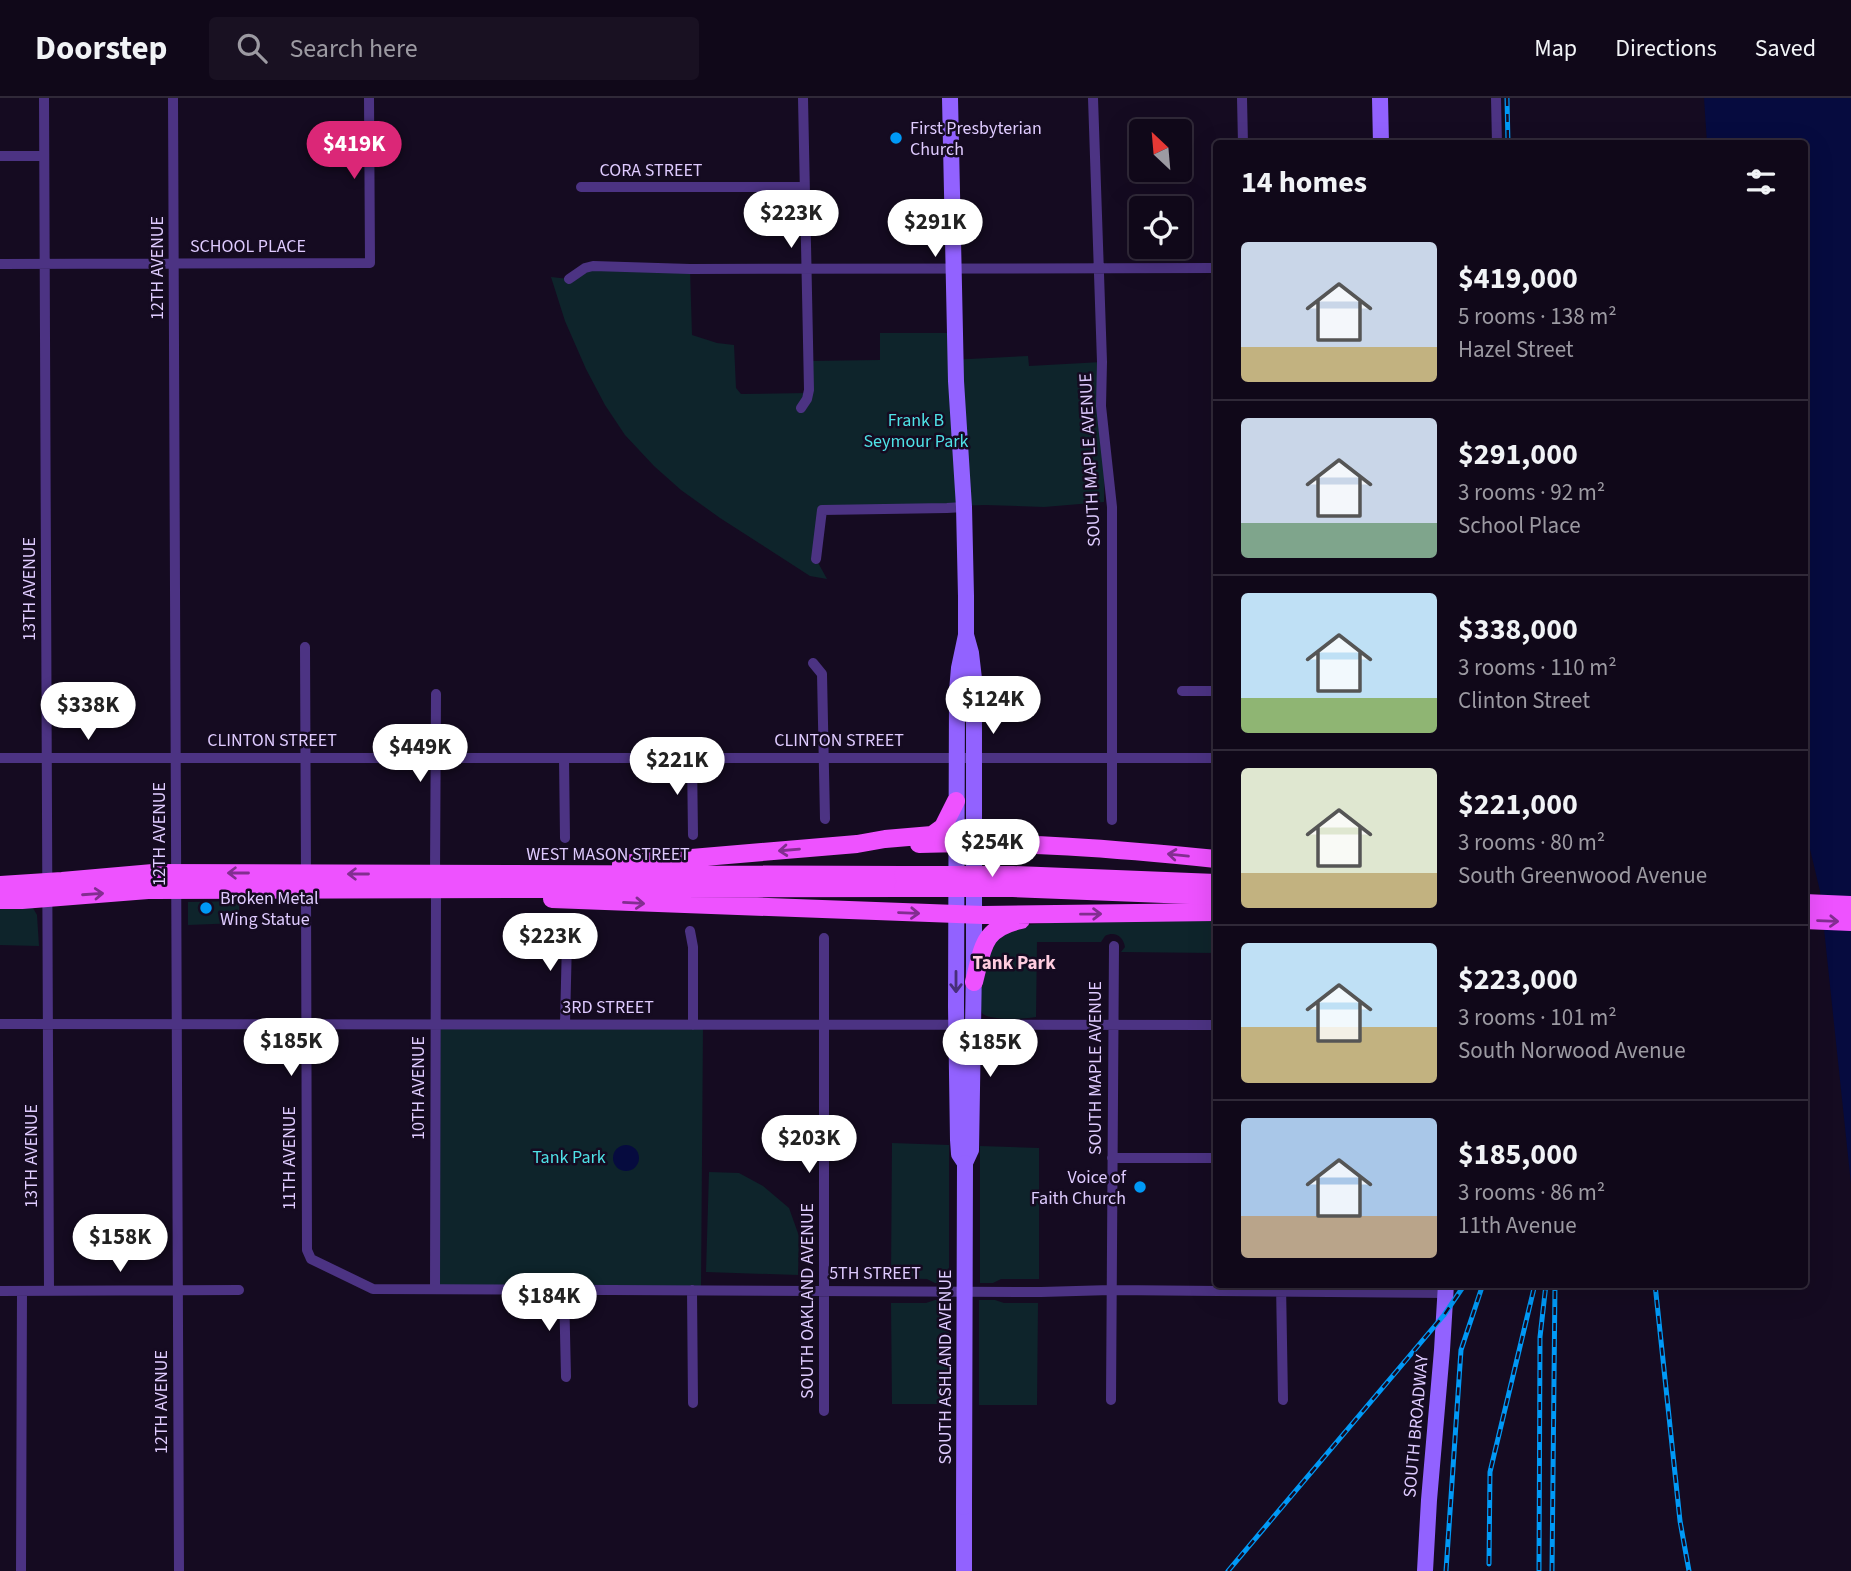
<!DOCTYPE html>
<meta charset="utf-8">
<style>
body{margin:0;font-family:"Source Sans 3",sans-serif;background:#191122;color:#f1f3f6;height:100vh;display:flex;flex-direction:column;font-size:26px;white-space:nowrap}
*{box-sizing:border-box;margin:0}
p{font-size:23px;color:#9c9aa2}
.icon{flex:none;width:38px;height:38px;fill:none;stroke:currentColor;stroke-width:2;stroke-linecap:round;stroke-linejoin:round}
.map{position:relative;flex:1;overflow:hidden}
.sheet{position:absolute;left:1213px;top:42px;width:595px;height:1148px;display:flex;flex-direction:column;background:#100819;border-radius:7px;box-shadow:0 7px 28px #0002,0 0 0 2px #302938}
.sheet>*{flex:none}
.needle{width:46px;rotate:334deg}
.fabs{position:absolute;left:1129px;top:21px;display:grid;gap:14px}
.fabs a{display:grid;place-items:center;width:63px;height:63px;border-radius:7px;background:#100819;box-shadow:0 7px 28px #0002,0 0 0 2px #302938;font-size:35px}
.price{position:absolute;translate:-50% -60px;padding:0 16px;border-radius:24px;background:#fff;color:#222;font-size:23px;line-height:46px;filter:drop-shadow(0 2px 4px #0008)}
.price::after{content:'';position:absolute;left:50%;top:42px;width:21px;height:16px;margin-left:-10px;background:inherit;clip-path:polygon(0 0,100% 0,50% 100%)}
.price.on{background:#db2777;color:#fff}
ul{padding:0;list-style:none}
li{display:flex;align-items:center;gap:21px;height:175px;padding:0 28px}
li+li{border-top:2px solid #302938}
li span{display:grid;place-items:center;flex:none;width:196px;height:140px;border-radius:7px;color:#555}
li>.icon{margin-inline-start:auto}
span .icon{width:84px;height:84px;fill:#fffc;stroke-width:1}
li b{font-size:30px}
h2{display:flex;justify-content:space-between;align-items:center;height:84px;padding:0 28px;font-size:30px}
header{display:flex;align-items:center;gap:42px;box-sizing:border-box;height:98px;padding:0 35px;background:#100819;border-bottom:2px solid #302938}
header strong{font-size:33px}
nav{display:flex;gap:38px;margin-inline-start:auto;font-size:24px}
.search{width:490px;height:63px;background:#191122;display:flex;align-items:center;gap:18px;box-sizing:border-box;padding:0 24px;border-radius:7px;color:#9c9aa2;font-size:26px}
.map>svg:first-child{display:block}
.green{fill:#0e242b}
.water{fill:#060b3f}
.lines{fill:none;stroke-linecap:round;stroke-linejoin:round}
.street{stroke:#4c3383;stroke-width:10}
.secondary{stroke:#9262ff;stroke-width:16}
.primary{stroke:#ee52ff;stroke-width:18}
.rail-casing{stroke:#0099f6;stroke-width:5}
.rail{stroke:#150b21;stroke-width:2.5;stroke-dasharray:8;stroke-linecap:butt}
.secondary-bridge{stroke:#9262ff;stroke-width:16}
.primary-bridge{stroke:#ee52ff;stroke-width:18}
.oneway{stroke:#822e90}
.oneway2{stroke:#472e7a}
.poi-dot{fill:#0099f6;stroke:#150b21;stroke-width:2.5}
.labels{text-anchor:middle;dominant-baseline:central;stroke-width:5;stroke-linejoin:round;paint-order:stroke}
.poi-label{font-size:18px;fill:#dfcbff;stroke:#150b21;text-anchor:start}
.street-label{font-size:18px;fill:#dfcbff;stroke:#150b21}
.park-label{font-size:18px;fill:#4fe2e7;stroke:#150b21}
.neighbourhood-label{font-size:19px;font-weight:bold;fill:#ffcddf;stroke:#150b21}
</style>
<header>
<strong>Doorstep</strong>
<div class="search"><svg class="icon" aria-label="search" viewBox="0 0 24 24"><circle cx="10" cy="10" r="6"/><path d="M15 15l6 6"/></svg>Search here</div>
<nav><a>Map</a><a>Directions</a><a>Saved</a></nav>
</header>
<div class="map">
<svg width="1851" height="1473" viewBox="0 0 1851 1473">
<rect width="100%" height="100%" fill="#150b21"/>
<path class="green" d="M585 170 690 171 692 237 717 245 734 247 736 290 741 296 808 295 809 263 880 262V235H948L950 262 1028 258 1029 268 1102 264 1105 353 1104 404 1044 409 985 407 822 412 816 461 827 481 810 478 720 420 681 392 654 368 625 337 605 307 586 271 565 223 551 179 569 181Z
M239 803V825L188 827V804Z
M0 807 33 810 37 817 39 848 0 847Z
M1216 820V855L1121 854 1125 849C1123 838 1115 833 1105 838L1101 844H1037L1036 919C1028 921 988 923 982 915 975 903 991 852 995 838L1025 827 1095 821Z
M436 927H703L701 1192 435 1191Z
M892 1045 949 1047V1185H935L927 1181 891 1180Z
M980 1048 1039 1050V1181H1001L993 1185H980Z
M709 1074 739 1075 763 1088 789 1110 799 1138 798 1177 706 1174Z
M935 1202H949V1306H892L891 1205H926Z
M979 1202H995L1004 1205H1038L1037 1307H979Z"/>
<path class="water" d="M1704 0H1851V1086L1820 793 1804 726V46L1707 45Z
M613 1060a13 13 0 1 1 26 0a13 13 0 1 1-26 0Z"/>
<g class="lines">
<path class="street" d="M44 0 49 1192
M173 0 179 1473
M1093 0 1102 264 1101 308 1112 409V722
M1242 0 1243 46
M1496 0 1497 46
M0 58H44
M581 89H804
M0 166 370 165 369 0
M569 181 585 170 593 168 690 171 1216 170
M801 310 807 301 809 292 803 0
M816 461 822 412 947 410 964 409
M305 549 306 776
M813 565 822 576 825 721
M1182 593H1216
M0 660H1216
M564 660 565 740
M692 660 693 737
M435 777 436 596
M306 790 307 1152 311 1161 373 1191 1041 1194 1111 1192 1446 1195
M690 833 693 849V927
M0 926 1216 927
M565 926 567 842 570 828
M1112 1060H1216
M1281 1186 1283 1302
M435 1191 436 790
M564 1191 566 1279
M692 1192 693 1305
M0 1193 239 1192
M1111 1302 1114 848
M824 1313V840
M21 1473 22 1193"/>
<path class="secondary" d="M950 0 956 283 964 409 966 498V537L959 570 957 593 956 909 958 1042 959 1056 965 1065 971 1052 974 868V581L971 555 966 537
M1380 0 1381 46
M964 1473V1409
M1425 1473 1429 1402 1442 1252 1446 1186"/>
<path class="primary" d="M919 746C1019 743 1118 751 1216 761
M621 766 857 746 885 741 932 737 943 729 956 703
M0 787 62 783 153 775 903 777
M552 801 983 817 1216 814
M0 802H22L148 792 903 790
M1804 805 1851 807
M1804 822 1851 824
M974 884C983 850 982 830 1021 822"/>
<defs>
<path id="rail" d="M1507 0 1508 46
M1655 1186 1680 1423 1689 1473
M1489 1466 1490 1374 1535 1186
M1539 1472 1540 1239 1546 1186
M1228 1473 1444 1217 1465 1186
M1446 1473 1461 1252 1483 1186
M1552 1473 1555 1186"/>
</defs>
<use href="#rail" class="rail-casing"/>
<use href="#rail" class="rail"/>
<path class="secondary-bridge" d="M964 1409 965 1065"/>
<path class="primary-bridge" d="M903 777H1013L1216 785
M903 790H1013L1216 798"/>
</g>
<defs><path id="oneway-shaft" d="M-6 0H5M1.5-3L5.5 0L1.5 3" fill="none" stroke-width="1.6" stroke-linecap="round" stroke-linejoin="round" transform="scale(1.75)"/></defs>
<g class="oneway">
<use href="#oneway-shaft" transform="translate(789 752) rotate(175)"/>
<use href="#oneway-shaft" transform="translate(1178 757) rotate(-174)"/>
<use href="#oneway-shaft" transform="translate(238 775) rotate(-180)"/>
<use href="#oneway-shaft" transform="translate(358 776) rotate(-180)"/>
<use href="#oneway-shaft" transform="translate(93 796) rotate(-4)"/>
<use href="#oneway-shaft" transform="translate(634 805) rotate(3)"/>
<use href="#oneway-shaft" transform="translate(909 815) rotate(2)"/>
<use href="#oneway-shaft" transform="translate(1091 816) rotate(-1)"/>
<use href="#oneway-shaft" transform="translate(1828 823) rotate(2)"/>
</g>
<use class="oneway2" href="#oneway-shaft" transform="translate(956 884) rotate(90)"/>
<g class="poi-dot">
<circle cx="896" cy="40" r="7"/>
<circle cx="206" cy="810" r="7"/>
<circle cx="1140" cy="1089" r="7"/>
</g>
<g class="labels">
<g class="poi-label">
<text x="910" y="30">First Presbyterian<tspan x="910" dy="21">Church</tspan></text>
<text x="220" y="800">Broken Metal<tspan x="220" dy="21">Wing Statue</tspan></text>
<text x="1126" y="1079" text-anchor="end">Voice of<tspan x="1126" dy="21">Faith Church</tspan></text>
</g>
<g class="street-label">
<text x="651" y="72">CORA STREET</text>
<text x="248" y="148">SCHOOL PLACE</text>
<text transform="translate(157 170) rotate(-90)">12TH AVENUE</text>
<text transform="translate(1090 362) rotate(-93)">SOUTH MAPLE AVENUE</text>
<text transform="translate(29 491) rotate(-90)">13TH AVENUE</text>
<text x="272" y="642">CLINTON STREET</text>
<text x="839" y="642">CLINTON STREET</text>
<text transform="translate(159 736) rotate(-90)">12TH AVENUE</text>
<text x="608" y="756">WEST MASON STREET</text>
<text x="608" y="909">3RD STREET</text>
<text transform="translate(1095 970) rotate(-90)">SOUTH MAPLE AVENUE</text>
<text transform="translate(418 990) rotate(-90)">10TH AVENUE</text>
<text transform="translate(31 1058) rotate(-90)">13TH AVENUE</text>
<text transform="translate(289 1060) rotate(-90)">11TH AVENUE</text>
<text x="875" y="1175">5TH STREET</text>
<text transform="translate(807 1203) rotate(-90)">SOUTH OAKLAND AVENUE</text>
<text transform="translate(945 1269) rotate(-90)">SOUTH ASHLAND AVENUE</text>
<text transform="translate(161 1304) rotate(-90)">12TH AVENUE</text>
<text transform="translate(1416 1328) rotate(-85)">SOUTH BROADWAY</text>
</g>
<g class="park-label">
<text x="916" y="322">Frank B<tspan x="916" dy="21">Seymour Park</tspan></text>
<text x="569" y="1059">Tank Park</text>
</g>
<g class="neighbourhood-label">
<text x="1014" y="865">Tank Park</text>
</g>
</g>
</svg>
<div class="fabs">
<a><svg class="needle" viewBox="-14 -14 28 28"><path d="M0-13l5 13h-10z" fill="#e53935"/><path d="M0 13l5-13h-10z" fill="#9c9aa2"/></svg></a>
<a><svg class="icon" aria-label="locate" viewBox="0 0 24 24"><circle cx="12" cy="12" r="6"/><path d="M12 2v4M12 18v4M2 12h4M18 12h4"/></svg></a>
</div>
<b class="price on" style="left:354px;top:83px">$419K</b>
<b class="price" style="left:791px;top:152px">$223K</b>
<b class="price" style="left:935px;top:161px">$291K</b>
<b class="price" style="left:993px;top:638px">$124K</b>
<b class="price" style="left:88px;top:644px">$338K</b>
<b class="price" style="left:420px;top:686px">$449K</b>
<b class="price" style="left:677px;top:699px">$221K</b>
<b class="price" style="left:992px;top:781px">$254K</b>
<b class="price" style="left:550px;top:875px">$223K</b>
<b class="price" style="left:291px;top:980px">$185K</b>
<b class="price" style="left:990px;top:981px">$185K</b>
<b class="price" style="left:809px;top:1077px">$203K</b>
<b class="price" style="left:120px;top:1176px">$158K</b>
<b class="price" style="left:549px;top:1235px">$184K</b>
<section class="sheet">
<h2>14 homes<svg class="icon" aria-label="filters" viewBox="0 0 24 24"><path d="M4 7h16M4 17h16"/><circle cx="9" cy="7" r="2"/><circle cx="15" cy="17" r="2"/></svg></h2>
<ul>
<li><span style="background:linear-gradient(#c9d6e8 75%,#c2b280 0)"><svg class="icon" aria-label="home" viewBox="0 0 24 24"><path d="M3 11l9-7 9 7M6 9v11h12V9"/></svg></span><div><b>$419,000</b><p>5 rooms · 138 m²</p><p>Hazel Street</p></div></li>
<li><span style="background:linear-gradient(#c9d6e8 75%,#7fa58c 0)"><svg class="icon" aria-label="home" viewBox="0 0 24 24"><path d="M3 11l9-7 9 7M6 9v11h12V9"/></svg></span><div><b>$291,000</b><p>3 rooms · 92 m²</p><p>School Place</p></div></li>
<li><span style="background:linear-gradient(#bfe0f5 75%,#8fb573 0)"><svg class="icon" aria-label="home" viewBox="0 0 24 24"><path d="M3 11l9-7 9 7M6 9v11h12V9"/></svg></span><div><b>$338,000</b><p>3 rooms · 110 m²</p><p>Clinton Street</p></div></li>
<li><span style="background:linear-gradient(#dfe7d0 75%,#c2b280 0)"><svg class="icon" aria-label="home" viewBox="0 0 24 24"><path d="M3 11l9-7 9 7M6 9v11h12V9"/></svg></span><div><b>$221,000</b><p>3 rooms · 80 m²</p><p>South Greenwood Avenue</p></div></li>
<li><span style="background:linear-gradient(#bfe0f5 60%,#c2b280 0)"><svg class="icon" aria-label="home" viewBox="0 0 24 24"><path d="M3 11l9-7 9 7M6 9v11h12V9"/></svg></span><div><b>$223,000</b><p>3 rooms · 101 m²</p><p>South Norwood Avenue</p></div></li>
<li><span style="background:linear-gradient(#a9c7e8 70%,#b9a48a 0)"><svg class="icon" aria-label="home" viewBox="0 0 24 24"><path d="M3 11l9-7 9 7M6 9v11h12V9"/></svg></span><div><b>$185,000</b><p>3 rooms · 86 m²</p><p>11th Avenue</p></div></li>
</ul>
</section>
</div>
